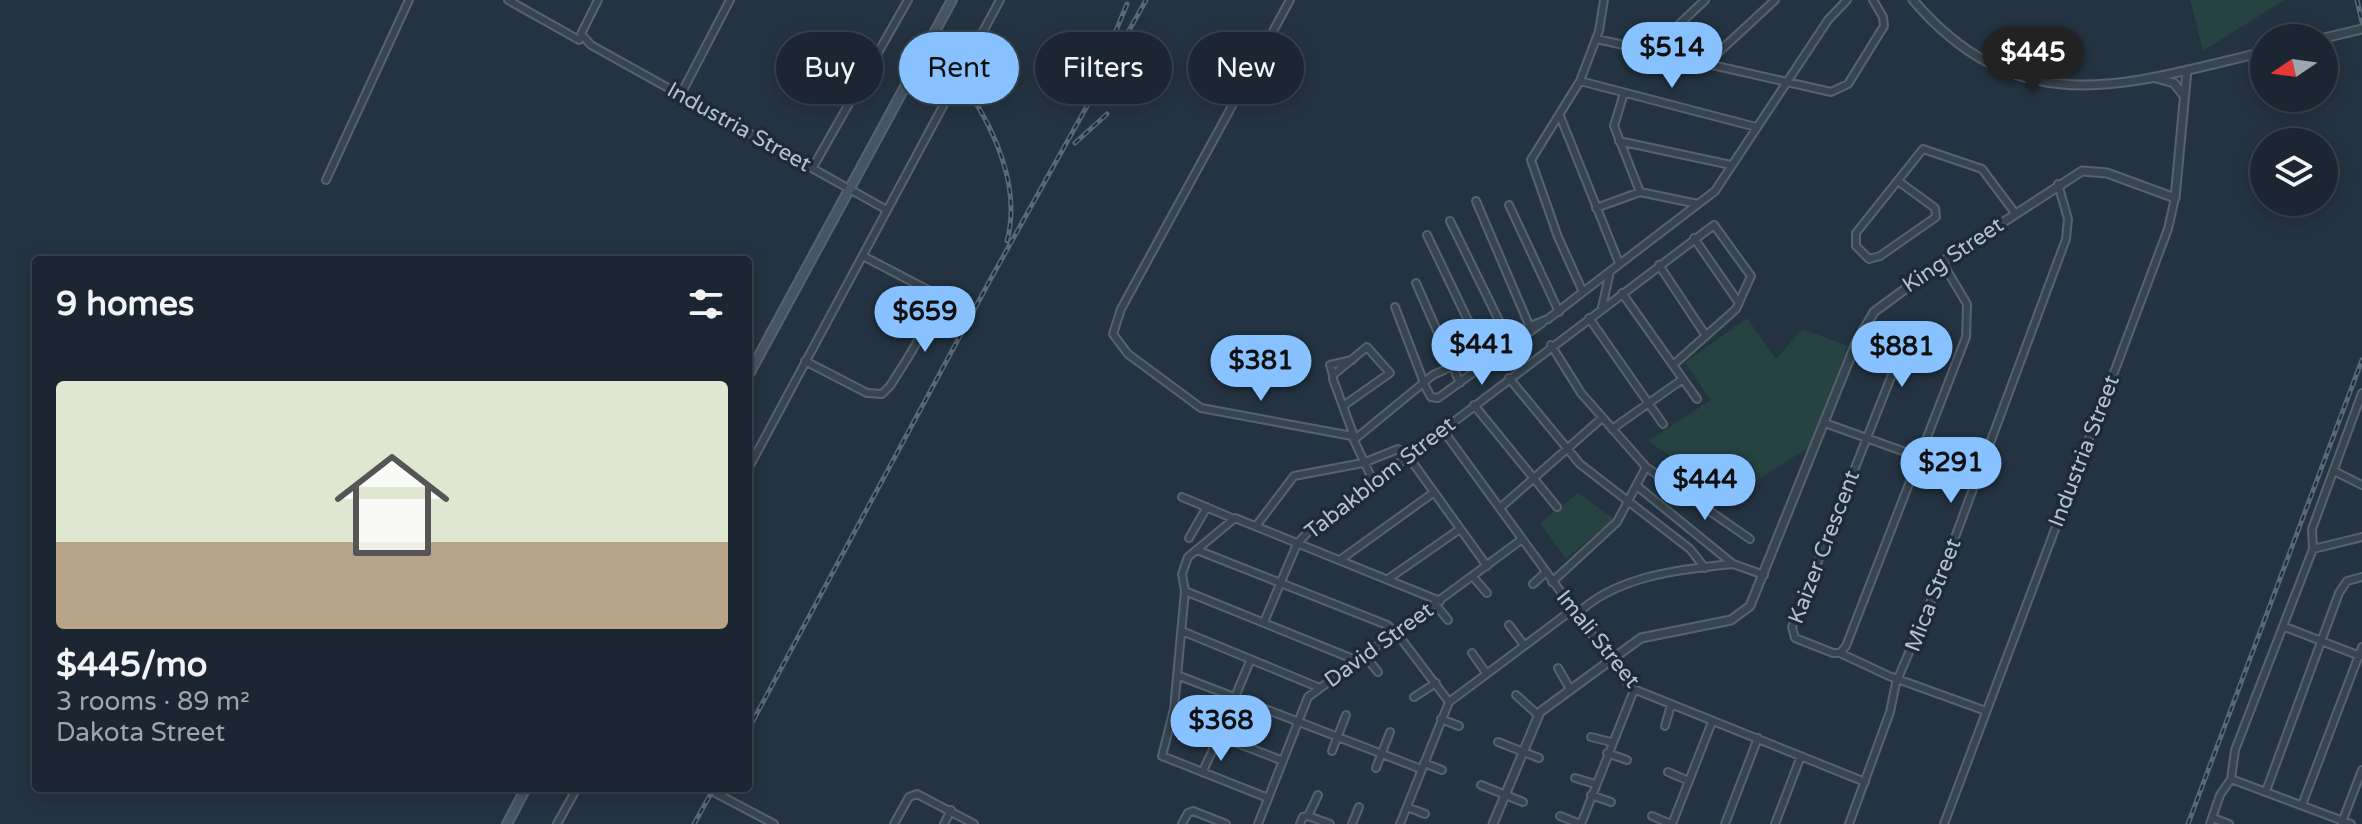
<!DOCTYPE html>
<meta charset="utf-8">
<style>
body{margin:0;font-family:"Varela Round",sans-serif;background:#242e3a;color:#f1f3f6;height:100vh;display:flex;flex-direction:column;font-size:30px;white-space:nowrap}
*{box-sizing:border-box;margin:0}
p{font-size:26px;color:#a0a5ac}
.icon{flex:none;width:44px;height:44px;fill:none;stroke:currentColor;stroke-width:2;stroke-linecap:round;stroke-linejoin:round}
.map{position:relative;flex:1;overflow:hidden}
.panel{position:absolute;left:32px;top:256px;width:720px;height:536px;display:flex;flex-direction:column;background:#1b2632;border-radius:8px;box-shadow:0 4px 20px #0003,0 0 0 2px #39434d}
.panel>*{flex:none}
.banner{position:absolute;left:776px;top:32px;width:760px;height:72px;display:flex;gap:16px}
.needle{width:52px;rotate:257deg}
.fabs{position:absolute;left:2250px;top:24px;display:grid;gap:16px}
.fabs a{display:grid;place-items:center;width:88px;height:88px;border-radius:50%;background:#1b2632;box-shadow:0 4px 20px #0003,0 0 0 2px #39434d;font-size:40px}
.price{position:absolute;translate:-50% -68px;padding:0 18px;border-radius:28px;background:#87c1ff;color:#111;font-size:26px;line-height:52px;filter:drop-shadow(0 2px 4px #0008)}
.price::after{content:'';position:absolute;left:50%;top:48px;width:24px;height:18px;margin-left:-12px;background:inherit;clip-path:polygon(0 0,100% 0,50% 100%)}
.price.active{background:#222;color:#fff}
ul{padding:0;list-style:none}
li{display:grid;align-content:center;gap:16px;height:424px;padding:0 24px}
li+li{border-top:2px solid #39434d}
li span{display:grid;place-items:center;height:248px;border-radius:8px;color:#555}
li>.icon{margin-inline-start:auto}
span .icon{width:144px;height:144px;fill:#fffc;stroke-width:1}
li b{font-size:34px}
h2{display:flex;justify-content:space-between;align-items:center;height:96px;padding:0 24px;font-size:34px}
.tag{padding:0 28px;border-radius:36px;background:#1b2632;box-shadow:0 4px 20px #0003,0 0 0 2px #39434d;font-size:28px;line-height:72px}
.tag.active{background:#87c1ff;color:#111}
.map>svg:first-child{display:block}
.green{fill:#264243}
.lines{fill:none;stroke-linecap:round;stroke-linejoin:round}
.minor-casing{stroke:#56636f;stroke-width:10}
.tertiary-casing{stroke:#56636f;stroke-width:11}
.secondary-casing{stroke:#56636f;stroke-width:12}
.minor{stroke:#384551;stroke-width:6}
.tertiary{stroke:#384551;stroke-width:7}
.secondary{stroke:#465465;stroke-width:8}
.rail-casing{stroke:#5a6979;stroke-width:5}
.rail{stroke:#1d2a37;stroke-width:2;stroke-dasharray:6;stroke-linecap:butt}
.labels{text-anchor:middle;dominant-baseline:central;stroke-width:7;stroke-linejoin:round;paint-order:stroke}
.street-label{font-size:22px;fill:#b5c0cc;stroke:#1d2a37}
</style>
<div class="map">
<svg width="2362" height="824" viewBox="0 0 2362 824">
<rect width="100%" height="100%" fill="#243342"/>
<path class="green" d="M2190 0H2284L2203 51Z
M1747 318 1776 359 1802 329 1848 346 1809 447 1732 497 1648 441 1711 400 1685 363Z
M1578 493 1614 519 1566 559 1540 523Z"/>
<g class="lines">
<defs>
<path id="minor" d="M508 0 579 40
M598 0 581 34 591 45 887 210
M1290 0 1121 309 1113 334 1128 354 1201 408 1352 436 1374 483
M1604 0 1599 31 1580 81 1531 160 1558 237 1583 292 1715 191 1828 20 1847 0
M1597 39 1831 92 1848 84 1884 26 1883 17 1873 0
M1651 51 1705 0
M1708 62 1775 0
M1580 81 1756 127
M1624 93 1614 126 1640 192
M681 94 730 0
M1560 116 1619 263
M1619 141 1731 165
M813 167 908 0
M326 180 409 0
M1898 181 1935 208 1936 217 1880 256 1869 259 1856 246V233L1923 149 1982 169 2015 213
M1476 201 1529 325
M1509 205 1559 312
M1596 208 1640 192 1698 204
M1450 221 1512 347
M1427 235 1489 364
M1694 238 1739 303
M1659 265 1706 336
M1416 283 1460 383
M1622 293 1697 399
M1395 307 1426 388 1431 397 1438 398 1542 323
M1602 307 1610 272
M1589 318 1663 424
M1910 329 1792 627 1795 638 1833 653H1840L1846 646 1966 337 1967 304 1942 262
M1551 345 1581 393 1646 467 1750 539
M805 361 867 393 882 394 890 386C902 366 942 311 930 291L863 256
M1333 375 1330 365 1352 360
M1509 378 1580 464 1690 549 1705 568
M1474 405 1557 507
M1343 406 1390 373 1367 347 1333 375V379L1355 439 1433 375 1468 359 1479 346 1548 319 1583 292
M1825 423 1919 457
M1442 429 1631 688 1865 782
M1612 429 1683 379
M748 469 1000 0
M2334 471 2362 485
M1637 486 1733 564 1764 575
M1182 497 1232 518
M1500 508 1602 418
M1256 526 1294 476 1363 463 1398 449 1408 456 1487 566
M1189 538 1207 507
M2313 549 2312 529 2362 393
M1197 550 1387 625 1396 632 1449 702
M1340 560 1433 493
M1473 577 1487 593
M1388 579 1460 529
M1552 582 1617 522 1646 467
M1533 584 1545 573
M1185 591 1358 661
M1435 604 1448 620
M1576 615C1615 576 1680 569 1733 564
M1264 622 1297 544 1308 532 1714 225 1751 276 1736 309 1673 365
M1509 625 1524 645
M2285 627 2360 656
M1182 631 1320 688
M1472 653 1486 673
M1840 653 1889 676 1986 711
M1365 656 1378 672
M1558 668 1570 689
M1177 675 1421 769
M1516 695 1538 715
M1235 697 1250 661
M1414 697 1436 683
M1441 719 1459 726
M1665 726 1671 705
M1591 737 1611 742
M1498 742 1539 758
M1332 751 1346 715
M1607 753 1627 760
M1424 763 1442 770
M1376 768 1390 732
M1203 771 1219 736 1283 761
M1668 772 1689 781
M1575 778 1595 784
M2231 779 2351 824
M1481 785 1523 802
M706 788 774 824
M2266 791 2339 593 2347 581 2362 577
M1591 795 1611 802
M1268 798 1162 756 1174 709 1185 591 1182 574 1188 557 1235 518 1440 601
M2302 805 2362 647
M1407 807 1425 814
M1308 816 1330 824
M1560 816 1580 824
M1652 816 1671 824
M2213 818 2229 824
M2342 822 2362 770
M557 824 577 788
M894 824 909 797 917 794 974 824
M944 824 951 810
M1182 824 1188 813 1193 811 1226 824
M1258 824 1308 697 1521 540
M1300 824 1303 817 1308 816 1318 795
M1352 824 1359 807
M1400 824 1449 702 1572 610
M1581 824 1634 690
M1672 824 1712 722
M1725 824 1758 738
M1775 824 1801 756
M1849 824 1890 712 1896 683 1935 591 2066 239 2068 219 2058 184
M1944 824 2168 229 2175 198
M2210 824 2220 795 2231 779 2235 750 2313 549 2362 537"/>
<path id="tertiary" d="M1913 0C2020 125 2127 84 2264 52
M2324 38 2362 29
M2156 78 2174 83 2184 96
M1493 824 1540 712 1641 638 1731 620 1750 606 1856 343 1874 312 1942 262 2082 171 2107 173 2175 198 2187 70"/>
<path id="secondary" d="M748 376 952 0
M507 824 526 788"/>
</defs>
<use href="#minor" class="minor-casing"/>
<use href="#tertiary" class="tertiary-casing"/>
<use href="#secondary" class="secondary-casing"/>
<use href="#minor" class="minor"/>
<use href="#tertiary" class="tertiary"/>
<use href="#secondary" class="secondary"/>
<defs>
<path id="rail" d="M2357 0 2362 22
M1106 55 1127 4
M967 89C996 132 1021 189 1007 241
M1075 143 1107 114
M748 730 989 282 1146 0
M694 824 714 788
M2188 824 2362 360"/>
</defs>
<use href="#rail" class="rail-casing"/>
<use href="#rail" class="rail"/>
</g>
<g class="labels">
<g class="street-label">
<text transform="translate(739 127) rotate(29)">Industria Street</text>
<text transform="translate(1953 255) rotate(-34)">King Street</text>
<text transform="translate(2084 451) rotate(-69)">Industria Street</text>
<text transform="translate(1380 478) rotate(-38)">Tabakblom Street</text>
<text transform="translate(1824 547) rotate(-69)">Kaizer Crescent</text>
<text transform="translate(1933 595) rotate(-69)">Mica Street</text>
<text transform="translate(1598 639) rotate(51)">Imali Street</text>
<text transform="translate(1379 645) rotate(-36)">David Street</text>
</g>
</g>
</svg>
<div class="fabs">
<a><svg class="needle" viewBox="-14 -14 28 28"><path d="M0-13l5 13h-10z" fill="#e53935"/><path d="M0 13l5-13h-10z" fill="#a0a5ac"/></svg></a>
<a><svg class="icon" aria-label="layers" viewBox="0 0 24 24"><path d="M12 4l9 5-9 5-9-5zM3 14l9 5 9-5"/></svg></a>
</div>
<b class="price" style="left:1672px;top:90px">$514</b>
<b class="price active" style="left:2033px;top:95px">$445</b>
<b class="price" style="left:925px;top:354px">$659</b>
<b class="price" style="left:1482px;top:387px">$441</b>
<b class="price" style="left:1902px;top:389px">$881</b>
<b class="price" style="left:1261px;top:403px">$381</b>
<b class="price" style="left:1951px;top:505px">$291</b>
<b class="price" style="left:1705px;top:522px">$444</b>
<b class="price" style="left:1221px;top:763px">$368</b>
<div class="banner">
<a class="tag">Buy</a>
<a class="tag active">Rent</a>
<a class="tag">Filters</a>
<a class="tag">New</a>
</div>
<section class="panel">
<h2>9 homes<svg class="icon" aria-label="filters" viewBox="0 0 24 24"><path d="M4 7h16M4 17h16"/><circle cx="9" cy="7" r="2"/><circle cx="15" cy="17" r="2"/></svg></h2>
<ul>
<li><span style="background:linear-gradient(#dfe7d0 65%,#b9a48a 0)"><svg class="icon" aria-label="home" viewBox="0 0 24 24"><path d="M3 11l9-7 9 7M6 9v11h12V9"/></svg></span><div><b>$445/mo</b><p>3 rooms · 89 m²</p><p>Dakota Street</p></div></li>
</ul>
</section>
</div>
